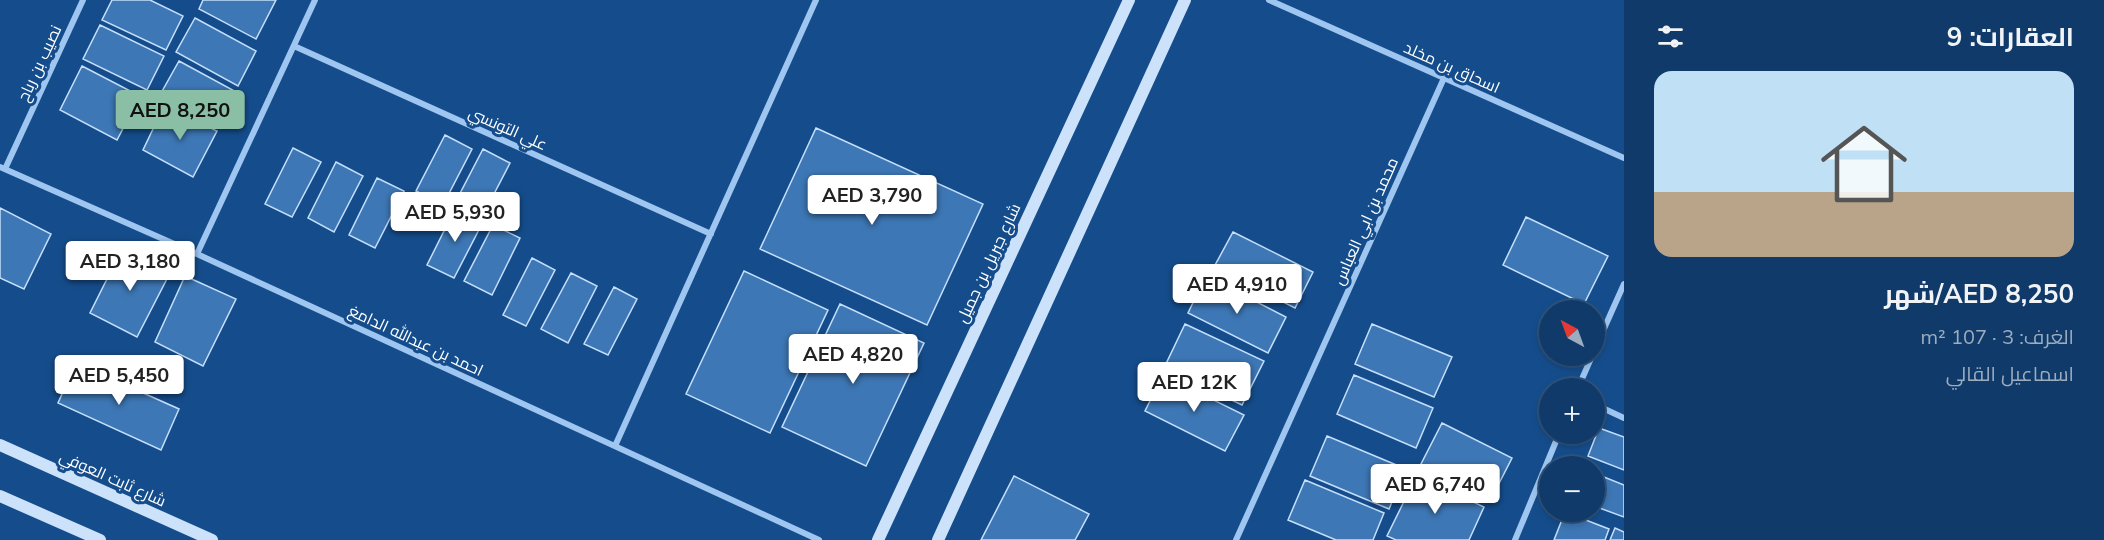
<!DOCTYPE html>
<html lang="ar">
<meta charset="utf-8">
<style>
body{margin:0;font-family:Mulish,Cairo,sans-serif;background:#1e4571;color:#f1f3f6;direction:rtl;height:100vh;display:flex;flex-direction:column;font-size:22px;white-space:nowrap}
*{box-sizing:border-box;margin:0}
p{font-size:20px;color:#9cadc0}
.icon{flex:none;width:33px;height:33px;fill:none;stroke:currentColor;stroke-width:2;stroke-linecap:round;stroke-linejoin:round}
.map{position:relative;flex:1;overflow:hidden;direction:ltr}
.details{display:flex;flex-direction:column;background:#103a69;width:480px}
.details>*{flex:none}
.needle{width:39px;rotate:319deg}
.tools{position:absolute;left:1539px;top:300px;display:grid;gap:12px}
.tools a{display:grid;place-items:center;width:66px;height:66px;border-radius:50%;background:#103a69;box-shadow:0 3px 9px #0003,0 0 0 2px #30547d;font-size:30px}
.price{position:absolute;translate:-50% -51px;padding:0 14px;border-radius:6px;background:#fff;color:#222;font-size:20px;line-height:39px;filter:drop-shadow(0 2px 3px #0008)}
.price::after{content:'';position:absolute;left:50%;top:36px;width:18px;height:14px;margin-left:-9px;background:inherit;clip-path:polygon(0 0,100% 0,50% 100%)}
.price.active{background:#8abfa5;color:#111}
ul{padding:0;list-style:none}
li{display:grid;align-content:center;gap:12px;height:318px;padding:0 30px}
li span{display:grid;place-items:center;height:186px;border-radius:18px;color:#555}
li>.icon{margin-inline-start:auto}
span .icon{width:108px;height:108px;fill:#fffc;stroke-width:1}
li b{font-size:26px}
h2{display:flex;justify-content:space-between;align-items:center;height:72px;padding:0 30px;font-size:26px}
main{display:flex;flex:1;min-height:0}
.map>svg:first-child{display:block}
.building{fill:#3d77b5;stroke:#c5dffb;stroke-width:1.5}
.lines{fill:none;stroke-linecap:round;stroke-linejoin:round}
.street{stroke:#9ec6f0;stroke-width:6}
.secondary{stroke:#cce2fb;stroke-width:12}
.labels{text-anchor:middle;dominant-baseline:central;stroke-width:6;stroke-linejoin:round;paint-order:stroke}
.street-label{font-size:16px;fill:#fff;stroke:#154d8c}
</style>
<main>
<section class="details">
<h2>العقارات: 9<svg class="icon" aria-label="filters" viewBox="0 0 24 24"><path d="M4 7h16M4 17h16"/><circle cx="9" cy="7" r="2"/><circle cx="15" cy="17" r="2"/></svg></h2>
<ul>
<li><span style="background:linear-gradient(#bfe0f5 65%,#b9a48a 0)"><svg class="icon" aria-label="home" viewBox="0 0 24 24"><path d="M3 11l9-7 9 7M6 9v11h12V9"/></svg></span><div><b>AED 8,250/شهر</b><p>الغرف: 3 · 107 m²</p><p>اسماعيل القالي</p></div></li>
</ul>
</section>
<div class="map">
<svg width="1624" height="540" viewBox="0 0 1624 540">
<rect width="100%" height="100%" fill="#154d8c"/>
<path class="building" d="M112 0H150L183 16 166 50 102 20Z
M203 0H276L256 39 199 9Z
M195 18 256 51 238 86 176 52Z
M100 25 164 56 147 90 83 59Z
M179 61 240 94 221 128 160 95Z
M82 66 140 96 117 140 60 110Z
M164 106 217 131 193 177 143 150Z
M816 128 983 204 927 325 760 249Z
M445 135 472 149 443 205 416 191Z
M293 148 321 162 292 217 265 204Z
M483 149 510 163 481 219 454 205Z
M336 162 363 176 334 232 308 218Z
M377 178 404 191 375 248 349 235Z
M0 208 51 234 24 289 0 278Z
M455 209 483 222 454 278 427 265Z
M1526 217 1608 256 1584 304 1503 265Z
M493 225 520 238 492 295 464 281Z
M1233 232 1313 272 1295 308 1214 267Z
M123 247 171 271 137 337 90 313Z
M532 258 555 270 526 326 503 315Z
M744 271 828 310 770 433 686 394Z
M571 273 597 286 568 343 541 329Z
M185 276 236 299 203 366 155 342Z
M1206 276 1286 317 1268 353 1188 313Z
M614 287 637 299 608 355 584 344Z
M840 304 924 343 866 466 782 427Z
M1185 324 1264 361 1242 405 1164 368Z
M1372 324 1452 357 1434 397 1355 364Z
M76 363 179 409 161 450 58 403Z
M1163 375 1244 415 1225 451 1145 411Z
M1354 375 1433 408 1416 448 1337 414Z
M1442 423 1512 458 1491 499 1421 464Z
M1599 428 1624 437V470L1588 456Z
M1327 436 1406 469 1389 509 1310 476Z
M1594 473 1624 485V517L1594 506Z
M1417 475 1484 507 1469 540H1396L1387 536Z
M1014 476 1089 514 1075 540H981Z
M1305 480 1384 513 1373 540H1336L1288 520Z
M1565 512 1609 529 1605 540H1554Z
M1615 528 1624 532V540H1610Z"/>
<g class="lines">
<path class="street" d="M1269 0 1624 158
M294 46 711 234
M0 167 197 254 819 540
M5 169 83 0
M197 254 315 0
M1594 351 1624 284
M1578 388 1592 356
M1594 404 1624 418
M615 446 816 0
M1236 540 1444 78
M1515 540 1559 434"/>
<path class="secondary" d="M0 445 212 540
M0 496 100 540
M878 540 1129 0
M938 540 1185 0"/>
</g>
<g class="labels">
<g class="street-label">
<text transform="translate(39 63) rotate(-65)">نصيب بن رباح</text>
<text transform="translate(1452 67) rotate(24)">اسحاق بن مخلد</text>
<text transform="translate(508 128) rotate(24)">علي التونسي</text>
<text transform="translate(1365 221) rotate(-66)">محمد بن ابي العباس</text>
<text transform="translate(988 263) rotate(-65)">شارع جبريل بن جميل</text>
<text transform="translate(416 340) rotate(25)">احمد بن عبدالله الدامغ</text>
<text transform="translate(113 478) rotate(24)">شارع ثابت العوفي</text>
</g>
</g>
</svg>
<div class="tools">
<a><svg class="needle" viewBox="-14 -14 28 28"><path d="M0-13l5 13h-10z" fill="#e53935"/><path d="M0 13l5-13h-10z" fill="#9cadc0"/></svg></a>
<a>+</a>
<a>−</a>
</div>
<b class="price active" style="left:180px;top:141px">AED 8,250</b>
<b class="price" style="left:872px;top:226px">AED 3,790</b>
<b class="price" style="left:455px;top:243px">AED 5,930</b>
<b class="price" style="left:130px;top:292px">AED 3,180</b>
<b class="price" style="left:1237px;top:315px">AED 4,910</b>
<b class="price" style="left:853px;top:385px">AED 4,820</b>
<b class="price" style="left:119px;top:406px">AED 5,450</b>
<b class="price" style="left:1194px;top:413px">AED 12K</b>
<b class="price" style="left:1435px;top:515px">AED 6,740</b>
</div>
</main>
